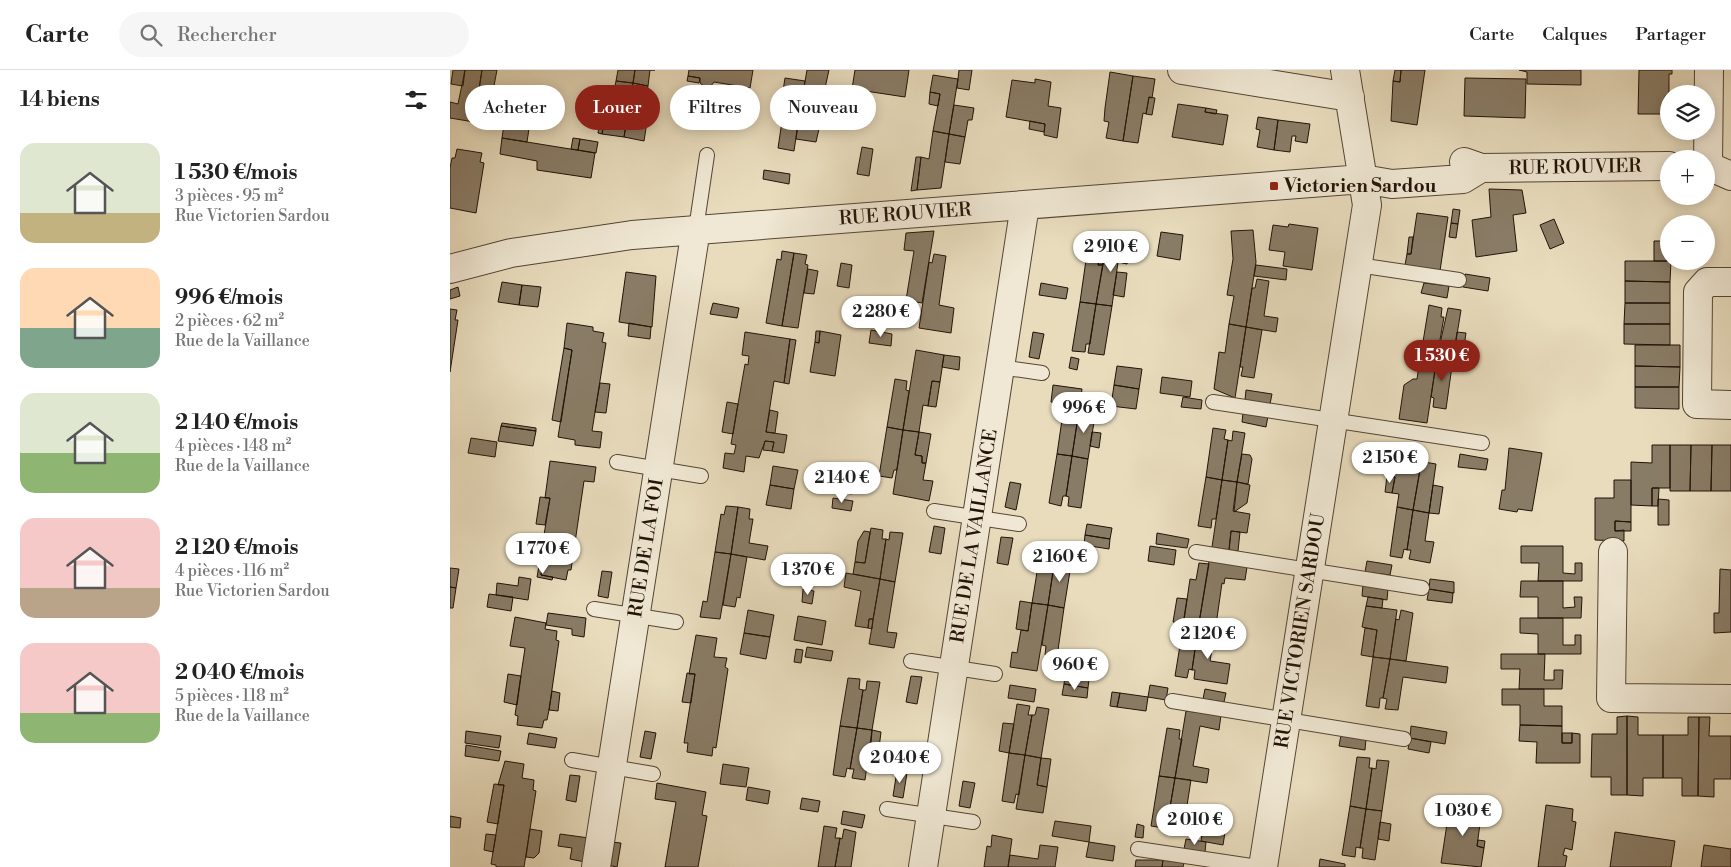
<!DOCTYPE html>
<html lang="fr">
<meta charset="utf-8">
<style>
body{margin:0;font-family:"Libre Bodoni",serif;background:#f6f6f6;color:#222;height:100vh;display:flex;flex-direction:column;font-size:19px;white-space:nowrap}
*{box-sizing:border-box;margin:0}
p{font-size:16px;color:#767676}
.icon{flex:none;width:28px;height:28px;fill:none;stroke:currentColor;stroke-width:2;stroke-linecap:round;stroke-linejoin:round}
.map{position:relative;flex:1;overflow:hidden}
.details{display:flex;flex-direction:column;background:#fff;width:450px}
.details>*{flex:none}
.guide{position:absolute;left:15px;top:15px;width:475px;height:45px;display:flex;gap:10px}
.buttons{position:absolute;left:1210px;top:15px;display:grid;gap:10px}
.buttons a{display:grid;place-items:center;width:55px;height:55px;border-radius:50%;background:#fff;box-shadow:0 2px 12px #0003;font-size:25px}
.price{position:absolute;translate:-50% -42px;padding:0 11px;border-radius:18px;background:#fff;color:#222;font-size:16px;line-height:32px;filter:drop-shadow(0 1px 2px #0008)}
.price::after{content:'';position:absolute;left:50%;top:30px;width:15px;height:11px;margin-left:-8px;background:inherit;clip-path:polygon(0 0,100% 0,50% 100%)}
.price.current{background:#8f2418;color:#fff}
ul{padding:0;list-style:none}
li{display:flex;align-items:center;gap:15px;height:125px;padding:0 20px}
li span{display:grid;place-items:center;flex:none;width:140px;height:100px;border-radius:15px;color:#555}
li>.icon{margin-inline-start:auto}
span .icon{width:60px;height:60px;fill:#fffc;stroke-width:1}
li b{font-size:21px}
h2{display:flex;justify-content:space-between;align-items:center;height:60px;padding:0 20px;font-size:21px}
.tag{padding:0 18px;border-radius:22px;background:#fff;box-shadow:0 2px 12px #0003;font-size:18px;line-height:45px}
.tag.current{background:#8f2418;color:#fff}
header{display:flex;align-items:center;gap:30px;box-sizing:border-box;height:70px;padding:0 25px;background:#fff;border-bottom:1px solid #e0e0e0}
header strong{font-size:24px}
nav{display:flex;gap:28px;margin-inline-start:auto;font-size:18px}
.search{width:350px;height:45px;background:#f6f6f6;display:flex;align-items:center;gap:12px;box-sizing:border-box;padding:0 18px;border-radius:28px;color:#767676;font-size:19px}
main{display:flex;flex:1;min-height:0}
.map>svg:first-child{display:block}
.building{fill:#897c66;stroke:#221308}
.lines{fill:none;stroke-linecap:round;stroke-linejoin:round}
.service-casing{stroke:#544535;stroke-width:16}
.minor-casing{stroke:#544535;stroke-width:30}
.service{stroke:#f0e8d4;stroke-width:14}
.minor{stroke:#f0e8d4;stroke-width:28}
.poi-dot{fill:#8f2418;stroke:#f0e8d4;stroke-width:2}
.labels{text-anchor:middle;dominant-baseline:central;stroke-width:4;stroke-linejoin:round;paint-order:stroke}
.street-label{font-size:19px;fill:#221308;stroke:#f0e8d4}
.poi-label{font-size:19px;font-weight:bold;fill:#221308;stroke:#f0e8d4;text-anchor:start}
</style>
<header>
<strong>Carte</strong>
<div class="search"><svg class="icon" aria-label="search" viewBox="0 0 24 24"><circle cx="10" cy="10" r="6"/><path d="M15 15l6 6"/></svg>Rechercher</div>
<nav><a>Carte</a><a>Calques</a><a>Partager</a></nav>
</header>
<main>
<section class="details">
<h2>14 biens<svg class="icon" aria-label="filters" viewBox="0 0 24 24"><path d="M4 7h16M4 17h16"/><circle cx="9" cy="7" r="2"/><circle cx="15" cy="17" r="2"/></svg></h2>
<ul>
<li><span style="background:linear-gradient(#dfe7d0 70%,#c2b280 0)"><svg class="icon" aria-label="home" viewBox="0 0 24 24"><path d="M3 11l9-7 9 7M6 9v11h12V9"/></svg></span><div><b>1 530 €/mois</b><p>3 pièces · 95 m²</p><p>Rue Victorien Sardou</p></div></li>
<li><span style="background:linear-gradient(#ffd9b3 60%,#7fa58c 0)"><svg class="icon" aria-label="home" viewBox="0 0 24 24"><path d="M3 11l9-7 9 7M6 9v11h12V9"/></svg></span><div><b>996 €/mois</b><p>2 pièces · 62 m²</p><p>Rue de la Vaillance</p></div></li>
<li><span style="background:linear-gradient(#dfe7d0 60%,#8fb573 0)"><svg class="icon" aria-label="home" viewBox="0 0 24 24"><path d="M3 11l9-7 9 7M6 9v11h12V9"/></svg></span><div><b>2 140 €/mois</b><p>4 pièces · 148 m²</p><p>Rue de la Vaillance</p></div></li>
<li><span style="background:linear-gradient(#f6c9c9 70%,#b9a48a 0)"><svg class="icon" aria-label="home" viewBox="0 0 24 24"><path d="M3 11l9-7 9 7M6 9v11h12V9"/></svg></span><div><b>2 120 €/mois</b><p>4 pièces · 116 m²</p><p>Rue Victorien Sardou</p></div></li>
<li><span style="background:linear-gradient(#f6c9c9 70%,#8fb573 0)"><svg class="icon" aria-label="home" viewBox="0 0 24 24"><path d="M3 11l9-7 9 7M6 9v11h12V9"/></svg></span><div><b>2 040 €/mois</b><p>5 pièces · 118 m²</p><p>Rue de la Vaillance</p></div></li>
</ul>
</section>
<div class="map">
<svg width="1281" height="797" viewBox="0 0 1281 797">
<rect width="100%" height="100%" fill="#e8dcbd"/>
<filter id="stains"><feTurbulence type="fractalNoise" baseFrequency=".004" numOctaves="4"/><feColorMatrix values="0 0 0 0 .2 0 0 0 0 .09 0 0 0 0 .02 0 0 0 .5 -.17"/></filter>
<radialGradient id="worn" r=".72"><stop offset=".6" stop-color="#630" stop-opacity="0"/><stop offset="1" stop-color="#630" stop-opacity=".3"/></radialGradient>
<path class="building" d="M3 0H15L13 16 1 14Z
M15 0H32L24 52 0 48V32L8 34Z
M32 0H47L43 21 29 19Z
M168 0H185L183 13 166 11Z
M185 0H205H200L198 16 183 13Z
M239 0H303L300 18 264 12 260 17H255L250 13V8L238 6Z
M357 0H379L373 27 369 26 367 43 350 40Z
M405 0H459L455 27 402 19Z
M509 0H522L519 20 507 18Z
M945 0H951L950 12 943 11Z
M951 0H975L967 55 941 51 943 11 950 12Z
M1069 0H1131V15L1077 14V2Z
M1189 0H1222V4H1219V26H1215V30H1219L1218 39 1213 44H1188Z
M660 2 683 6 673 71 656 68 659 52 654 51 655 38Z
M483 5 508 9 499 64 483 61 490 24 480 22Z
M238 6 250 8 249 13 237 11Z
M683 6 705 9 702 28 699 27 696 44 693 43 688 73 673 71Z
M335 8 355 11 350 40 334 38 337 21H333Z
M1015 8 1076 9 1075 48 1014 46Z
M585 9 601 12 598 36 611 38 607 68 594 65 595 54 556 47 562 10 585 13Z
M166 11 183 13 174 67 152 64 157 37H161Z
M183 13 198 16 196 32H200L194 71 174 67Z
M480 22 490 24 488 36 479 34Z
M699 27 705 28 702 45 696 44Z
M728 34 756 38 755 42 778 45 773 75 722 67Z
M504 35 524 38 522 50H518L515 67 499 64Z
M152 36 157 37 152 64 148 63Z
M400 37 411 39 410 50 398 48Z
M334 38 350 40 344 81 328 78Z
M756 38 767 40 766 44 755 42Z
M350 40 367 43 364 58 369 59 366 72 346 69Z
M376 45 401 49 399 58 375 55Z
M808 47 828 50 824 80 807 77 810 60 806 59Z
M55 48 80 52 77 72 52 68Z
M828 50 860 54 857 73 845 71 846 66H842L840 82 824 80Z
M580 51 595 54 594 62 579 59Z
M483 61 499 64 491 118 467 120 471 87 479 89Z
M499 64 515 67 510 94 495 92Z
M52 68 145 83 141 108 87 100V91L50 84Z
M123 68 130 69 128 80 121 79Z
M130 69 148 72 146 83 128 80Z
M412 77 423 79 419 106 407 104Z
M7 79 32 83 30 92 34 93 26 143 0 138V98L2 88H5Z
M466 87H471L467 120 461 121Z
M314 100 340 104 339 114 313 109Z
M1039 119 1072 120 1076 143 1063 145 1067 181 1026 187 1022 150 1041 147Z
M1003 139 1010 140 1008 154 1001 153Z
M967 143 998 147 990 201 955 195 957 184H961Z
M1104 149 1114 173 1100 179 1090 155Z
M1001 153 1008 154 1006 168 999 167Z
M839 154 868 158 862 200 833 196 835 182 819 180 823 155 838 157Z
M803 160 806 192 796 257 779 254 784 226 777 225 783 189 781 161Z
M484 161 472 233 456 230 464 181 454 180 456 163Z
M711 162 733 165 730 190 707 186Z
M959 167H963L961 184H957Z
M1204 171H1219V191H1204Z
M656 175 680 179 677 194 668 192 662 236 646 234Z
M332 181 344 183 332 256 316 253 327 189 331 190Z
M344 183 357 185 355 194 358 195 348 258 332 256Z
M637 183 650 185 648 195H653L646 234 630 232Z
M484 184 496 186 489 235 504 238 501 263 469 258 479 192 482 193Z
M650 185H654L653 195H648Z
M1175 191H1221L1220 212 1175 211Z
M391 193 402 195 399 218 387 216Z
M806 195 837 199 836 210 804 206Z
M358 199 368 201 364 224 354 223Z
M176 202 206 206 202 257 169 252Z
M667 202 677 203 674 227 663 225Z
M1015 204 1040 208 1038 221 1013 217Z
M807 209 819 211 814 246 828 248 826 262 796 257 802 218H805Z
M1175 211 1220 212V233H1175Z
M52 212 72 215 69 235 48 232Z
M591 213 618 218 616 229 589 225Z
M974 213 999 216 997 228 971 223Z
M72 215 91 217 88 237 69 235Z
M8 217 10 226 0 229V220Z
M630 232 646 234 640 274H636L635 282 622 281Z
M263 233 289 238 287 248 260 244Z
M1175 233H1220V254H1174Z
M646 234 662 236 654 285 638 283Z
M979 235 992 238 991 247H994L987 287 971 284Z
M998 238 1011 240 1003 289 987 287Z
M0 239 7 240 5 250H8L0 302Z
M117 253 143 257V261L154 263 152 272 156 273 142 361 152 362 150 378 125 375V370L108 367 122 280 114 278Z
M179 253 201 257 200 269 178 266Z
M779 254 796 257 785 328 764 319 769 282 775 283Z
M1174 254H1220V275L1174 274Z
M796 257 812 260 804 308 791 306 793 297H790Z
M421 260 442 264 441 276 419 273Z
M366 261H370L369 273 365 272Z
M370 261 391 265 385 306 360 302 365 272 369 273Z
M295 262 340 269 334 313 324 311 316 362 337 365 334 383 322 381 324 372 315 371 309 388 296 386 294 402 273 398 275 383 284 384 286 375 281 374 295 294 298 295 299 286 292 285Z
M583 262 594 264 589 289 579 287Z
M1007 262 1016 263 1012 291 1003 289Z
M340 269 346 270 339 314 334 313Z
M1185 275H1230V297L1185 296Z
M114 278 122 280 111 352 102 350Z
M466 280 494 285 490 312 482 311 478 336 473 335 469 362 453 360Z
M971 284 987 287 977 353 949 349 954 315 963 309H967Z
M494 285 510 287 509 300 492 297Z
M621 287 629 289 627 300 619 298Z
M987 287 1003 289 996 339 983 337 984 328 981 327Z
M667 296 692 299 689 319 664 315Z
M1185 296 1230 297 1229 317H1185Z
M712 307 742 311 740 327 710 323Z
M445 309 457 311 456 320 459 321 453 360 437 357Z
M482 311 490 312 486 337 478 336Z
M150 313 160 314 156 343 145 342Z
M603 315 632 319 630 336 601 332Z
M664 315 689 319 686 339 661 336Z
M1185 317H1229V339L1185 338Z
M796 320 822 324 820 334 795 330Z
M733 327 752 330 751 339 731 337Z
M277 332 288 334 283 364 272 362Z
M614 336 626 338 625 347H628L622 386 607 384Z
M633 339 646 340 638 389 622 386 628 347 632 348Z
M320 340 328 342 325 363 316 362Z
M793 343 818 346 816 357 792 352Z
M52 353 86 358V361L51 356Z
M51 356 86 361 83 376 48 371Z
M437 357 453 360 447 400H444L442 408 429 406Z
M763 358 776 360 774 369 778 370 772 410 756 407Z
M453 360 469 362 465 385 472 386V393H476L473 410 483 411 479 431 443 424Z
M783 361 795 363 787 412 772 410 778 370 782 371Z
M469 362 481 364 476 393H472V386L465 385Z
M642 362 651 363 649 378 640 376Z
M21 368 47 372 45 387 18 383Z
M315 371 324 372 322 381 313 380Z
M1202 375H1220V418H1202V436L1181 435V392L1202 393Z
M1220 375H1241L1240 421H1220Z
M1241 375H1262L1261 421H1240Z
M1262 375H1281V421H1261Z
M1059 378 1092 383 1082 441 1068 439 1067 442 1049 439 1052 420H1055Z
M607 384 622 386 616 426H613L611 436 599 433Z
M792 384 800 385 802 389 798 414 787 412Z
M940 384 972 388 963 440 947 437 949 424 942 423 945 407 937 406Z
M1010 384 1038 389 1036 400 1008 397Z
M622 386 638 389 631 438 618 436 619 427 616 426Z
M100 391 146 397 144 412 134 411 121 500H118L116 510 91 505 92 497 89 496 100 428H95Z
M974 392 986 394 979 443 963 440 970 400H973Z
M323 396 348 400 344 419 320 415Z
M387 405 417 410 416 416 405 414 402 424 384 421Z
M937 406 945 407 942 423 935 422Z
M756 407 772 410 766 449H762L761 458 748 456Z
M772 410 787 412 783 441 800 444 797 463 781 461 779 480 762 477Z
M1164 410H1181V452L1165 451V461L1174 460V471L1145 470V428H1164Z
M560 412 571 414 566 440 555 437Z
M787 412 800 415 797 433 784 442Z
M320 415 344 419 341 439 316 435Z
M983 415 993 417 989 444 979 443Z
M1202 418H1209L1208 436H1202Z
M90 427 100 428 95 455 86 454Z
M383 428 403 431 401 441 382 438Z
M1208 429 1219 430V455H1208Z
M276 436 288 437 281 484 265 482 271 444 274 445Z
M288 437 300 439 299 449H303L299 473 318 476 315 490 281 484Z
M947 437 963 440 957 480 954 479 952 488 940 486Z
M963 440 979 443 975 471 984 472 980 493 959 489 961 480H957Z
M1165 451 1181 452V461H1165Z
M637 454 662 458 660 469 635 465Z
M484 456 495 458 491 484 479 482Z
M421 458 433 460 432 469H436L430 509 403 504 405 492 415 493Z
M414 461 420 462 415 493 405 492 408 471Z
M781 461 790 462 788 481 779 480Z
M440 462 453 463 445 512 430 509 436 469 439 470Z
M707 463 739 469 737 478 706 474Z
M635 465 660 469 659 479 634 475Z
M551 467 563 468 558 495 547 493Z
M700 476 726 480 724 495 698 491Z
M1071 476H1113V503L1125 504V493H1132V511H1088L1089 493H1071Z
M265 482 281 484 270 549 250 547 253 531 257 532Z
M281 484 297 487 290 528 287 527 285 537 273 535Z
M590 484 603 486 601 495H604L598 535 582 533Z
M610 487 622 489 614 538 598 535 604 495 608 496Z
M759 491 797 497 795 510 775 508 774 514 772 513 765 562 748 559Z
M917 491 942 495 940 505 915 502Z
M749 493 759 494 748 559 733 557 740 509 746 510Z
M89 496 92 497 91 505 103 507 102 510 87 507Z
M0 498 9 499 6 518 0 517Z
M1270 499 1281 500V562L1264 563V543H1269Z
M152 501 162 502 158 528 148 526Z
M396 503 430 509 423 549H419L418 558 405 556 411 521 394 517Z
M69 507 81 509 78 530 46 525 47 513 68 516Z
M430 509 445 512 437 562 447 563 444 578 419 574Z
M980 509 1004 512V523L979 519Z
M1071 511H1113V538L1125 537 1124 527H1132L1131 548H1088V527H1070Z
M913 515 938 519 937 530 912 526Z
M0 517 6 518 3 538H0Z
M353 519 364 521 362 534 352 532Z
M979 519 1003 523 1002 533 977 530Z
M39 524 63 527 61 541 37 537Z
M918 527 933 529 932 538 916 536Z
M727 528 737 529 733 554 723 552Z
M570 531 582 533 578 561 566 559Z
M582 533 598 535 587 601 560 597 562 582 567 583 571 560 578 561Z
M598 535 614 538 607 587 595 585 596 576 592 575Z
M916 536 947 540 940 589 923 587 927 560 912 557Z
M298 540 324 545 320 567 294 563Z
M951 540 963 543 956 591 940 589 946 549 949 550Z
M98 543 136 548 134 567 122 565V559L96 555Z
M348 546 376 551 372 575 344 570Z
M65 547 96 553 95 559 107 561 106 570 109 571 99 640 97 650H94L92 658 67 655 68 646 65 645 75 578 60 576Z
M1070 548H1113V575H1125V565H1131V584H1088V564L1070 563Z
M419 549H423L422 559 418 558Z
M733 557 748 559 742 600 739 599 737 608 725 606Z
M915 558 927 560 923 587 911 585Z
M748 559 765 562 760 591 780 594 777 614 744 609 745 600H742Z
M294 563 320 567 316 589 290 584Z
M246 565 267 568 264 587 277 588 275 597 278 599 266 678 263 677 262 686 237 682 238 673H234L245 604H239Z
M357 577 383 581 381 591 355 587Z
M346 579 353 580 351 593 344 592Z
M1051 584H1095L1094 610H1104V600H1113L1112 619H1069L1070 599H1051Z
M923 587 940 589 933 628H930L929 638 916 636Z
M940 589 998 597 996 613 953 607 948 640 935 639 937 629 933 628Z
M237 603 245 604 241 633 232 632Z
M58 604 71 606 67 635 54 632Z
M615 605 639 609 638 618 614 614Z
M461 606 472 607 467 634 456 632Z
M398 608 410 609 409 619 413 620 407 658 390 656Z
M417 611 430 612 422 660 407 658 413 620H416Z
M614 614 638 618 637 628 612 625Z
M560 615 586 619 584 632 558 628Z
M700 615 718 618 716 630 698 627Z
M755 619 776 623 774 632 753 629Z
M1052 619H1094V636H1112V656L1070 655V635H1052Z
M102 621 110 623 108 641 99 640Z
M662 622 670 623 667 637 660 636Z
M670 623 698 627 696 641 667 637Z
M567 634 580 636 578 645H582L575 685 559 683Z
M587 637 599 639 591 688 575 685 582 645H585Z
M736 641 771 645 769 660 750 656 743 696 759 699 757 713 725 708Z
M1177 646V725H1161V707H1141L1142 664H1167V647Z
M1177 646 1188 647V665H1213V708H1193V726L1177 725Z
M1238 647H1249L1248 726H1232V708H1213V665H1238Z
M1249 647H1260L1259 666H1281V709H1264V727L1248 726Z
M553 653 564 654 559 683 549 681Z
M1070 655 1112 656V673H1122V663L1130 664V693H1086L1087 672 1069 671Z
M390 656 407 658 400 699 397 698 395 707 383 705Z
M961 656 997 662 995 674 960 668Z
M407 658 422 660 415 710 402 708 404 699H400Z
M717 658 730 660 729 669H732L725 708 709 706Z
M422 660 431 662 428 686 420 689Z
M16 661 51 666 49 678 15 673Z
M195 661 206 663 201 689 190 687Z
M79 663 107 668 105 678 77 674Z
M1112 663H1122V673H1112Z
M891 665 916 669 915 680 889 676Z
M960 668 981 672 979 683 958 679Z
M16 675 51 681 49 691 15 686Z
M559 683 575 685 569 725 566 724 564 733 552 731Z
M575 685 591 688 587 715 597 717 593 743 566 739Z
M907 687 920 688 919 698H922L916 739 900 736Z
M591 688 601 689 597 717 587 715Z
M927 690 939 691 932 741 916 739 922 698 926 699Z
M55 691 74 694 72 708 84 710 83 720 86 721 74 797H46V795L41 794 54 715H48Z
M273 694 299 698 296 717 270 714Z
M447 701 457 703 453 728 443 726Z
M120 705 130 706 126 732 116 730Z
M709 706 725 708 718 749 716 748 714 758 701 756Z
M725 708 741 710 733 761 721 758 722 749H718Z
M513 711 525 713 520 738 509 736Z
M207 713 256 722 252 745 257 746 248 797H215L226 732 205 729Z
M44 714 54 715 48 754 37 752Z
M298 717 320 721 318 734 296 730Z
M352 728 370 731 368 742 350 739Z
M1000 734 1032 739 1027 776 1034 778 1031 797 991 793Z
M1096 735 1123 739 1122 751 1126 752 1122 780 1115 778 1113 785 1117 786 1115 797H1088Z
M900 736 916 739 910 778 906 777 905 787 892 785Z
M916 739 932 741 925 790 912 788 913 778H910Z
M393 741 415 745 412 758 391 754Z
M0 746 11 748 10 758 0 757Z
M605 751 641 756 639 772 602 766Z
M754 752 776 756 773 775 751 771Z
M930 752 941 754 939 771 928 769Z
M687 754 694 756 693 768 685 767Z
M374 756 387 758 385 768H390L385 797H368Z
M80 759 92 761 89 783 84 788 76 787Z
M394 759 406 762 401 797H385L390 768 392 769Z
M1165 762 1225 771 1221 797H1160Z
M36 764 46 765 43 782 34 780Z
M110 764 139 768 135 792 120 789 122 778 108 776Z
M542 765 562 769 558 797H534L537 776 541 777Z
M736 769 756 772 755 782 734 779Z
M1028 770 1035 771 1034 778 1027 776Z
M160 772 171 773 167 797 157 795Z
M639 772 665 776 663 791 636 787Z
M590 775 608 777 605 797H558L560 785 588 789Z
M1254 775 1281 779V797H1251Z
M870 789 895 794V797H869Z
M686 790H713L712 797H685Z
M713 790 734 793 733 797H712Z"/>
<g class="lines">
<defs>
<path id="service" d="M246 159 257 85
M908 195 1009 210
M550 297 592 303
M763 332 1032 373
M167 392 251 406
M484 441 569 454
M746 482 972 518
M144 539 226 552
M461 591 545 604
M722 631 954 669
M122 690 203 704
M437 739 523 752
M688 779 808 797"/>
<path id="minor" d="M732 0 900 27
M1014 92 1031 98 1219 96
M1258 96 1259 0
M1258 96 1281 106
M0 199 61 183 182 165 913 109 942 114 1013 109 1031 98
M1281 212H1257L1248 222 1247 334 1281 335
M1163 482 1161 628 1281 629
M146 797 246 159
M473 797 575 135
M813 797 917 135 895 0"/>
</defs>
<use href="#service" class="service-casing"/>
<use href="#minor" class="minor-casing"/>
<use href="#service" class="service"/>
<use href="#minor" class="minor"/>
</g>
<rect class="poi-dot" x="819" y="111" width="10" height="10" rx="2.5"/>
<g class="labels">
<g class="street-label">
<text transform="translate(1125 97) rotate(-1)">RUE ROUVIER</text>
<text transform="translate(455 144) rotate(-4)">RUE ROUVIER</text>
<text transform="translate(524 466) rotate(-81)">RUE DE LA VAILLANCE</text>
<text transform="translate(196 478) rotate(-81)">RUE DE LA FOI</text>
<text transform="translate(850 561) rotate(-81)">RUE VICTORIEN SARDOU</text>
</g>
<g class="poi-label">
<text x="834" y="116">Victorien Sardou</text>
</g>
</g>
<rect width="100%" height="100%" filter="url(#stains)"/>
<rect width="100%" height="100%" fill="url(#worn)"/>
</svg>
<div class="buttons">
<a><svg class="icon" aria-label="layers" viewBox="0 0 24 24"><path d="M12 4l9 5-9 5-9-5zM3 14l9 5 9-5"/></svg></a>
<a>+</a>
<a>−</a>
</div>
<b class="price" style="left:661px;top:203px">2 910 €</b>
<b class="price" style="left:431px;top:268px">2 280 €</b>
<b class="price current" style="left:992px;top:312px">1 530 €</b>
<b class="price" style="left:634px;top:364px">996 €</b>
<b class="price" style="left:940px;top:414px">2 150 €</b>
<b class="price" style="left:392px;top:434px">2 140 €</b>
<b class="price" style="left:93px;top:505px">1 770 €</b>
<b class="price" style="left:610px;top:513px">2 160 €</b>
<b class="price" style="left:358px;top:526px">1 370 €</b>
<b class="price" style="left:758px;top:590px">2 120 €</b>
<b class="price" style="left:625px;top:621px">960 €</b>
<b class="price" style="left:450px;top:714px">2 040 €</b>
<b class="price" style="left:1013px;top:767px">1 030 €</b>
<b class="price" style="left:745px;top:776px">2 010 €</b>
<div class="guide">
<a class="tag">Acheter</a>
<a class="tag current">Louer</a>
<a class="tag">Filtres</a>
<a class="tag">Nouveau</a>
</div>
</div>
</main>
